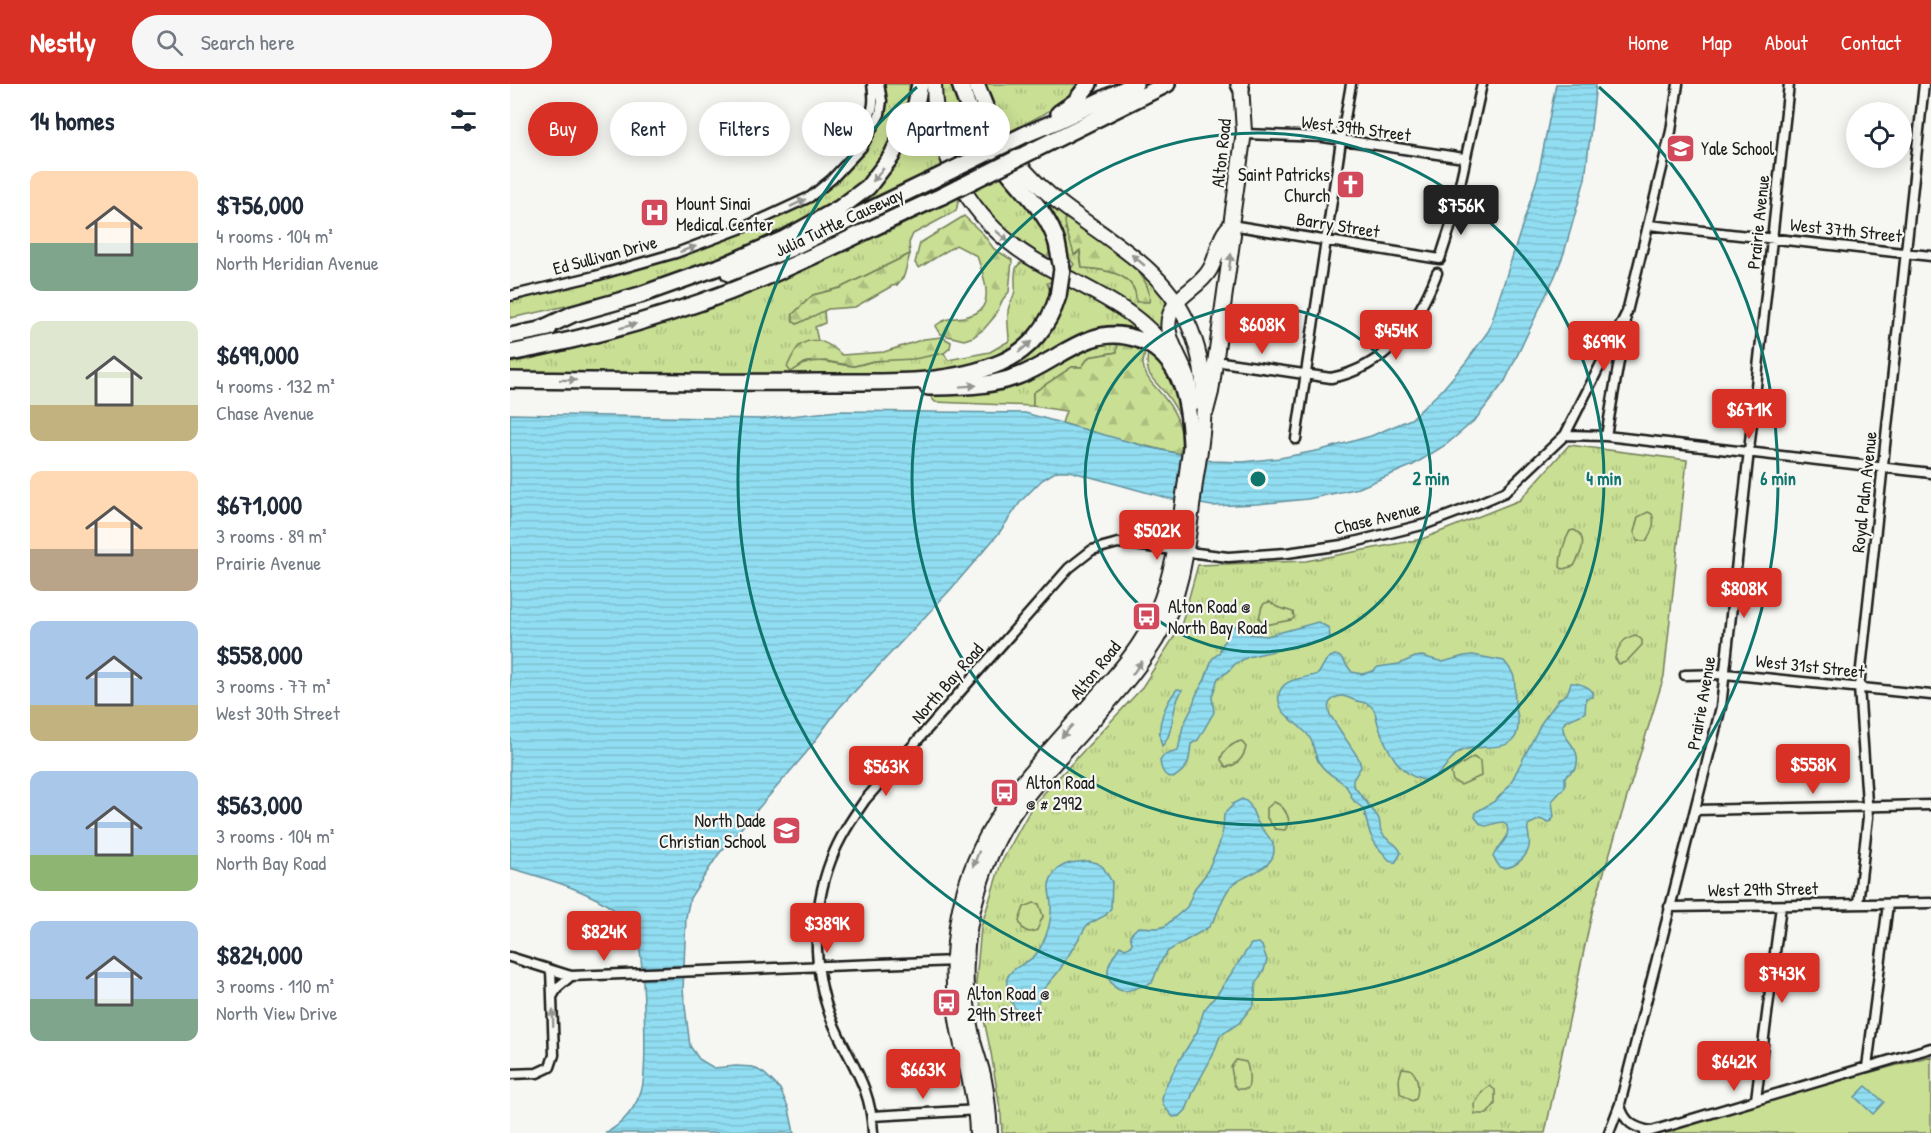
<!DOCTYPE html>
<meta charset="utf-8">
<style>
body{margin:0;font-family:"Patrick Hand",sans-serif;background:#f6f6f7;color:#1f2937;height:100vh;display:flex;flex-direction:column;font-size:22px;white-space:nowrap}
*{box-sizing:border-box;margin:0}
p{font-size:20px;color:#747a83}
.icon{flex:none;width:33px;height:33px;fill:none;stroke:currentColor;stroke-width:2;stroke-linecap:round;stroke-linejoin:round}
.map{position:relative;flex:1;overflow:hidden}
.drawer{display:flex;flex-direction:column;background:#fff;width:510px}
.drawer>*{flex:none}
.guide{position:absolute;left:18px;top:18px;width:570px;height:54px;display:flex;gap:12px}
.buttons{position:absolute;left:1336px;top:18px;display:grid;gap:12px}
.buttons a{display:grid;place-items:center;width:66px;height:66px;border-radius:50%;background:#fff;box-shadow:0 3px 15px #0003;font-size:30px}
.price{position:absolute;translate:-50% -51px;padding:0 14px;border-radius:6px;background:#d93025;color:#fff;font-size:20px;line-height:39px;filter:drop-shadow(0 2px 3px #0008)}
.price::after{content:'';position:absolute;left:50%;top:36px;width:18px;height:14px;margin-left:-9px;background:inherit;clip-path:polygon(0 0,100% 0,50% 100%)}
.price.current{background:#222;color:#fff}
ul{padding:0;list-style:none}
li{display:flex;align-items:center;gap:18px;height:150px;padding:0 30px}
li span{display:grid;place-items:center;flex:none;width:168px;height:120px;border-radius:12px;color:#555}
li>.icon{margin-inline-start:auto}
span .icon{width:72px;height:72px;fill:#fffc;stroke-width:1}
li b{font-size:26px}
h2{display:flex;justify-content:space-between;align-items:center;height:72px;padding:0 30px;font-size:26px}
.pill{padding:0 21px;border-radius:27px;background:#fff;box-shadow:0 3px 15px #0003;font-size:21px;line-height:54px}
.pill.current{background:#d93025;color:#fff}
header{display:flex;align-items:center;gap:36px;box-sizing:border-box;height:84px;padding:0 30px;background:#d93025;color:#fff}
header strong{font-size:28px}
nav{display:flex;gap:33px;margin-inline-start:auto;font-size:21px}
.search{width:420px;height:54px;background:#f6f6f7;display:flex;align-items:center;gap:15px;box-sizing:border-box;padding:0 21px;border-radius:33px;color:#747a83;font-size:22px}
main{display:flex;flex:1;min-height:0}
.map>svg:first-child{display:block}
.grass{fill:url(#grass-tufts);stroke:#727e58;stroke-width:1.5}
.forest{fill:url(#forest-firs);stroke:#727e58;stroke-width:1.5}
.green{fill:#c9df94;stroke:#727e58;stroke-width:1.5}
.water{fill:url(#water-rules);stroke:#62909c;stroke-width:1.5}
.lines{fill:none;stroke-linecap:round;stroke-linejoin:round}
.minor-casing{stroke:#1c1c1c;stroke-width:13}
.primary-casing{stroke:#1c1c1c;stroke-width:18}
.trunk-casing{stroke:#1c1c1c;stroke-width:18}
.motorway-casing{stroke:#1c1c1c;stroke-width:20}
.minor{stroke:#f6f6f2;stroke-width:8}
.primary{stroke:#f6f6f2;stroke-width:14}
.trunk{stroke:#f6f6f2;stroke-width:14}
.motorway{stroke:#f6f6f2;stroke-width:15}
.motorway-bridge-casing{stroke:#1c1c1c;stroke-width:20;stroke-linecap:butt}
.motorway-bridge{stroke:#f6f6f2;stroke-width:15}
.oneway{fill:#949492}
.ring{fill:none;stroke:#0f766e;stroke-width:3}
.labels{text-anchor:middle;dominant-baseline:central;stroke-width:4.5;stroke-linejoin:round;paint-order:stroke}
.street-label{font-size:18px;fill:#1c1c1c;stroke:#f6f6f2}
.poi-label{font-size:18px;fill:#1c1c1c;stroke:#f6f6f2;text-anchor:start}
.centre{fill:#0f766e;stroke:#f6f6f2;stroke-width:3}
.ring-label{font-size:18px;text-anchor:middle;font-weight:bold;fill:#0f766e;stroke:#f6f6f2;stroke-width:4.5;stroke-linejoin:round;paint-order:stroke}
</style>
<header>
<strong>Nestly</strong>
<div class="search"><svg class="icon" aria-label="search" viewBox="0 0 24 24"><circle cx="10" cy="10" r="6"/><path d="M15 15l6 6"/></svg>Search here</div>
<nav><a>Home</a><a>Map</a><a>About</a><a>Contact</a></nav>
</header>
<main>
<section class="drawer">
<h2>14 homes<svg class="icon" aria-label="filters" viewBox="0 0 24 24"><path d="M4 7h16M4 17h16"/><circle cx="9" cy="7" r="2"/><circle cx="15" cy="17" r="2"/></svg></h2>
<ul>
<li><span style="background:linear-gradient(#ffd9b3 60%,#7fa58c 0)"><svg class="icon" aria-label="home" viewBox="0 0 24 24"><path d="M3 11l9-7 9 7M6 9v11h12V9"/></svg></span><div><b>$756,000</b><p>4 rooms · 104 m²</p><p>North Meridian Avenue</p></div></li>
<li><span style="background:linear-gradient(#dfe7d0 70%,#c2b280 0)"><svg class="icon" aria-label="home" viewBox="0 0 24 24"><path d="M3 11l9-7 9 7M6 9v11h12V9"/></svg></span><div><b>$699,000</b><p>4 rooms · 132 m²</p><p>Chase Avenue</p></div></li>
<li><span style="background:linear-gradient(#ffd9b3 65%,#b9a48a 0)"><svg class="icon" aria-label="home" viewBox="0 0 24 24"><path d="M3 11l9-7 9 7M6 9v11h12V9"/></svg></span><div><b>$671,000</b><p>3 rooms · 89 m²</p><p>Prairie Avenue</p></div></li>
<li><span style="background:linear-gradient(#a9c7e8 70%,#c2b280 0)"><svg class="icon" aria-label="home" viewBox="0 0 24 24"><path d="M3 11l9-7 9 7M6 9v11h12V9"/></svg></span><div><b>$558,000</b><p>3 rooms · 77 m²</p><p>West 30th Street</p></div></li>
<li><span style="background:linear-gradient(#a9c7e8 70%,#8fb573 0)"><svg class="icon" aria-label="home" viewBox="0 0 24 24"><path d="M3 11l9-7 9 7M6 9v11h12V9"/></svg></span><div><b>$563,000</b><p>3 rooms · 104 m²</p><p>North Bay Road</p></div></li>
<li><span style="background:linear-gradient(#a9c7e8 65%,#7fa58c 0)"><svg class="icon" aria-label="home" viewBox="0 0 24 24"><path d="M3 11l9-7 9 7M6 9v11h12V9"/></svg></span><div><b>$824,000</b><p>3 rooms · 110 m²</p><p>North View Drive</p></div></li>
</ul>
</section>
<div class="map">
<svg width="1421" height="1049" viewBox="0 0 1421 1049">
<defs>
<pattern id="grass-tufts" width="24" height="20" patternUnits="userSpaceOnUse" patternTransform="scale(1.5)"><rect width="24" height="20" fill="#c9df94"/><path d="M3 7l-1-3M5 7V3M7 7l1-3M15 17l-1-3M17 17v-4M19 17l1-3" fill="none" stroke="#acbf7f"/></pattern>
<pattern id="forest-firs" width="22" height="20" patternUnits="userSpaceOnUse" patternTransform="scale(1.5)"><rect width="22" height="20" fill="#c9df94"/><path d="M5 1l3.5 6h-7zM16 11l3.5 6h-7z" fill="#acbf7f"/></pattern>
<pattern id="water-rules" width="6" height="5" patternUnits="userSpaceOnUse" patternTransform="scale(1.5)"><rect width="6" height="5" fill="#91def2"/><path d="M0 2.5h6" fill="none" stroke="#7cbecf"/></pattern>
</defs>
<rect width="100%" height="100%" fill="#f6f6f2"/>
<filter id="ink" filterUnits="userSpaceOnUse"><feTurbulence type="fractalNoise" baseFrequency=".0167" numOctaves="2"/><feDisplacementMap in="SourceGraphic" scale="12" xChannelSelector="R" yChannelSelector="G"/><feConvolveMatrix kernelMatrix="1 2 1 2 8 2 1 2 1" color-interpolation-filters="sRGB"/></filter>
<g filter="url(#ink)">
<path class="grass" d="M373 0H399C401 19 393 36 384 51 375 67 365 89 351 100 329 119 302 131 276 143 190 186 95 216 0 234V217C61 202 121 185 181 165 227 149 273 134 315 107 338 91 367 54 375 27 377 19 375 8 373 0Z
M426 0H446L473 61 441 76Z
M470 0H571L560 14 558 13 534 30 493 51Z
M415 12 432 81 339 125Z
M506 82 560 132 555 145 561 156 565 171 567 170 569 165 572 184C596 186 620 187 627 213L631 190 598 159 642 194 659 218 649 247 628 226 567 194 556 185 562 183 564 180 556 171Z
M491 89 527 132 542 164 537 173 545 178V183L495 152 456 107Z
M450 110 446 127 403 150 399 159 400 170 330 204 303 211 283 230V237L287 240 314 226 315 239 305 243 308 257H300L281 288C308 269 314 280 343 282 350 282 358 278 365 277 388 275 411 273 434 269L438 276 480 268 499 257C499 248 497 238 498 228 498 220 504 215 505 206 506 199 502 183 511 179 517 177 539 191 546 194L545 197 537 199 542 212 527 243 512 258 479 280 400 294 0 292V279C20 276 39 270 58 265 169 238 272 196 374 147L376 149Z
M556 198 600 218 649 258 609 249 499 292 455 295 500 282Z
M608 258 607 268 579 273 572 283H562L523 309V322L425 318 421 313 429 310 520 294 584 260Z
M638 269 662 286 673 339C668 328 663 319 656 310 643 294 634 292 638 269Z
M1059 361 1177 376 1154 592 1083 824 1035 1049H492L491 1031 481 969 466 898 471 843 491 779 523 721 631 605 671 542 688 481 796 477 912 455 1010 416Z"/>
<path class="forest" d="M454 132 473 150 484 165 502 176 499 208 493 215 485 232 474 245 463 253 454 256 430 250 425 242C441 230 446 237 461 231 487 223 473 190 467 172L446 161 409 184 405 179 410 159Z
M560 132C583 148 645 186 639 218H626C628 189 593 185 572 184L570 166 564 171C562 160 555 148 555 136Z
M400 170 394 192 387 201 382 202 345 223 318 225 287 240 283 237V230L303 211 330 204Z
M432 253 441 258 440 264 434 269 404 275 363 277 344 282 315 277 296 278 281 288 277 283C280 277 284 267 289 262 304 250 321 260 332 271L374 268 414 255Z
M608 258 635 266C635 271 633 276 633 280 634 289 641 299 647 305 664 324 676 344 670 370L606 355 552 339 556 327 523 322V309L562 283H572L579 273 607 268Z"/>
<path class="green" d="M1138 428 1142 430C1146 440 1141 449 1136 457H1127L1124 448 1128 433Z
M1064 446C1080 454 1070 471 1064 482L1053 485 1050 483C1050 472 1054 457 1060 447Z
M760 518 767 523 783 528 784 534 781 536 755 541 749 534 752 522 755 519Z
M1126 551 1132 556V561L1116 578 1109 580 1105 574C1108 563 1113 553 1126 551Z
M731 657 736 663C734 673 727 682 716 683L711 676C711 667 723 659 731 657Z
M963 673 970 677 971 692 951 701 943 697 941 689 944 685Z
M764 718C773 721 777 728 779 737L775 746 765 745 757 734V724Z
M524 819 529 820 533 832 527 846C518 851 512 846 509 837L514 823Z
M1421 972V1049H1149L1247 1019Z
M726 976 736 978C739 984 741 999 737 1005H728L724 1001 721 983Z
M892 984 900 985C909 992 909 1005 906 1015L902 1017 890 1009 889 995Z
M980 1002 985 1006V1020L977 1030H965L964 1021 973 1007Z"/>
<path class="water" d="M1046 0H1086L1075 95 1054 169 1045 192 995 297 966 335 937 360 903 381 849 404 798 415 747 420 702 422 657 414 559 387H547L532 396 511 417 489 449 441 505 329 624 296 669 208 771 180 814 176 833 173 906 180 962 189 975 204 984 226 982 243 983 255 990 270 1005 279 1025 284 1049H95C113 1041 127 1022 132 1004 137 984 135 870 126 851 123 845 117 837 112 833 90 809 31 793 0 784V330L252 335 328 327 515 329 638 363 702 377 733 378 770 374 811 366 861 352 901 335 931 307 956 278 979 246 1028 92Z
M808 538 819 544 820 554 813 557 798 559 738 573 726 579 718 588 708 594 702 613 704 628 688 656 681 660C679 678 680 683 663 694 654 693 651 686 650 677L654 671 668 667 673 642 681 626 686 611 695 595 702 575 709 569 720 543 731 541 740 550 757 552Z
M825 571C834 572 836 582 842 588L852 590 863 587 868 583 889 580 905 573 912 572 933 578 954 572 963 571 994 577C1010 596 1003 598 1005 619 1006 626 1009 634 1008 641 1008 674 968 657 949 668 938 675 929 697 915 696 890 693 876 663 869 643 866 636 867 628 861 622 855 617 851 619 844 616 836 613 832 609 823 615 817 620 818 624 820 631L849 675 851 683 843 696V701L868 733C871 738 869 742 871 747 875 758 887 757 891 769L885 779C879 777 878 775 874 770 860 757 858 744 854 726 851 722 847 720 844 717 840 712 840 706 835 701 826 693 817 690 810 680 804 672 805 663 800 654 792 640 765 631 769 610 773 593 795 595 808 590 814 582 814 574 825 571Z
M1061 599C1067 598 1081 603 1083 609V613L1076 614 1075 629 1056 637 1053 641C1051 657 1073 662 1066 684L1055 693V703L1042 717 1044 733 1040 738H1037L1030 735 1018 741C1017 747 1019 749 1019 755 1022 770 1006 784 993 784L989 782 983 773C987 761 1001 756 997 742L993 738C977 739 976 749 965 733L966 728 985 717 999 702 1032 638 1049 615 1057 610Z
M667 605 672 606C670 611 667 615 666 620 662 633 662 652 652 662 645 642 655 620 667 605Z
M732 715C742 718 742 728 747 737 751 745 760 752 763 760 771 785 731 791 721 802 712 812 710 825 704 836 702 838 700 840 699 843L658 867 650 879 642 899C635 901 620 907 615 907 610 907 605 904 602 900 592 887 602 874 610 862L615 865 620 863 622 859 620 851 628 843 648 844 655 842 677 823 685 804 696 790 709 761 713 746 714 730 723 721 722 720Z
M579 777 587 779 593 783 602 798 601 824 596 831 577 841 549 887 533 906 523 931 516 936C505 929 495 909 497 896 499 882 519 881 527 869 536 856 542 837 541 821 541 808 534 803 545 788 553 778 566 778 579 777Z
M749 859 752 862 757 876 754 886 746 899 744 920 729 939 710 952 703 971 684 1006 676 1026 670 1032 663 1033 653 1021 652 1015 655 1003 670 975 687 948 694 926 708 909 741 860Z
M1356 1002 1374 1018 1363 1030 1345 1013Z"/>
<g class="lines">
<defs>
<path id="minor" d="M349 44C364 31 365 19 362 0
M734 50 813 53 954 74
M721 141 930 175 941 141 972 0
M1139 141 1421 172
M0 212 85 192 166 169 235 143 300 113 322 95 352 63 370 30 372 17 369 0
M705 277 821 294C877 283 907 240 927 189
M1055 351 1096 352 1421 389
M1096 352 1116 237
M786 355 831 57 841 0
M1175 591 1215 590 1421 611
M1186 726 1421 721
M1348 820 1358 733 1349 603 1414 0
M1159 823 1421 819
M0 873 61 892 446 877
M41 886 42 912
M1357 983 1378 820
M0 990 27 989 40 983 44 971 42 913 48 903 61 892
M1246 1015 1271 822
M1110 1021C1114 1038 1124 1044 1141 1047
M362 1032 469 1026
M363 1049C361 999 338 977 321 934 302 885 302 825 321 776 329 754 342 735 355 716L559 484 582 466 608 459 718 473 777 469 832 461 916 440 953 426 995 408 1055 351 1117 228 1161 47 1168 0
M1099 1049 1110 1020 1211 623 1279 0
M1135 1049 1421 964"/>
<path id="primary" d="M424 0C425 76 464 142 530 179 583 209 635 226 667 281
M682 319C680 310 680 301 677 292 668 266 647 246 666 219 676 207 691 200 699 187 709 172 707 153 721 141
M696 327 701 308 723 151 721 141 734 48 731 0"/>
<path id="trunk" d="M467 1049C466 1007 451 969 446 928 442 895 443 862 449 829 467 738 526 683 583 617 602 595 622 574 636 549 669 492 671 423 681 360
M480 1049C479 1030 477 1010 473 991 470 979 466 969 463 957 452 908 453 855 468 807 476 779 488 751 505 727 548 667 607 619 646 556 676 507 678 447 686 392 695 339 701 288 677 237 649 178 589 152 541 112 517 92 497 67 482 40"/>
<path id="motorway" d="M450 0C459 31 477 61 497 86 516 110 538 129 547 159
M466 0 482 40
M729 0 731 4
M549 29 565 18 579 0
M516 50 545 38 625 0
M524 66 657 0
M219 189 279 165 424 95
M29 246 63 230 130 211 217 180 274 155 330 124 358 103 381 73 405 25 410 0
M0 252 39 244
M0 269C85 253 169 229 249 196 311 170 371 139 432 112
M0 296C102 297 204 299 306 298 366 297 433 303 490 279 519 267 539 242 548 212
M418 303C449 303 478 303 508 292 534 283 555 264 581 255 597 249 614 250 630 256 673 274 679 319 681 360"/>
</defs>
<use href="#minor" class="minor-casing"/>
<use href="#primary" class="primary-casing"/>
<use href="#trunk" class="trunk-casing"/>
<use href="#motorway" class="motorway-casing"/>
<use href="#minor" class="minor"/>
<use href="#primary" class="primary"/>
<use href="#trunk" class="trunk"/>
<use href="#motorway" class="motorway"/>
<defs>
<path id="motorway-bridge" d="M424 95 516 50
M432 112 524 66
M547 159 552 185 548 212"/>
</defs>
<use href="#motorway-bridge" class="motorway-bridge-casing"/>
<use href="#motorway-bridge" class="motorway-bridge"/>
</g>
<defs><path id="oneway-solid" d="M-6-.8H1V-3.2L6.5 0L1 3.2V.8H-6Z" transform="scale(1.5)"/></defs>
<g class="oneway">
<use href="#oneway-solid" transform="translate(368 91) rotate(130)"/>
<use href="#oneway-solid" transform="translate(288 119) rotate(-26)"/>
<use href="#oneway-solid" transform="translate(492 152) rotate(41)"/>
<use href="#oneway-solid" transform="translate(178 165) rotate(-20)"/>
<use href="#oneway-solid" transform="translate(628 176) rotate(-140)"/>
<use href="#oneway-solid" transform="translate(720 178) rotate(-82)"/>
<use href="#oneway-solid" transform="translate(118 242) rotate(-15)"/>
<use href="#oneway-solid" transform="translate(515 263) rotate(-40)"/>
<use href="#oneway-solid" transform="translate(58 296) rotate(1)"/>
<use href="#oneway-solid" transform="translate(458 302) rotate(-4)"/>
<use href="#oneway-solid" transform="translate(627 584) rotate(-55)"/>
<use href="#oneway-solid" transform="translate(557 647) rotate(132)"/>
<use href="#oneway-solid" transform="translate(466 775) rotate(111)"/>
<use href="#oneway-solid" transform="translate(43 934) rotate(-92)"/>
</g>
</g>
<g class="ring">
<circle cx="748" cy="395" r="173"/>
<circle cx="748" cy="395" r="346"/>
<path d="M1089 3A520 520 0 1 1 407 3"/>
</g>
<defs>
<symbol id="school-square" viewBox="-11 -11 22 22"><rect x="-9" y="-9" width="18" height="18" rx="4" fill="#d1495b" stroke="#f6f6f2"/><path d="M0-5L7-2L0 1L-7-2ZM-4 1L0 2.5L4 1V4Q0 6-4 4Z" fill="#fff"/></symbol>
<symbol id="church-square" viewBox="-11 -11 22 22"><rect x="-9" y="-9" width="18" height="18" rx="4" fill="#d1495b" stroke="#f6f6f2"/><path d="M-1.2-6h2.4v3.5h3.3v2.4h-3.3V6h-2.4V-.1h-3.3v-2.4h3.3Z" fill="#fff"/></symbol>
<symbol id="hospital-square" viewBox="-11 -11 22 22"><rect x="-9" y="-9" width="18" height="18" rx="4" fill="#d1495b" stroke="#f6f6f2"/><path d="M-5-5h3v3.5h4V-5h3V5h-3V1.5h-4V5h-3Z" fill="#fff"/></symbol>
<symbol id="bus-square" viewBox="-11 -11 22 22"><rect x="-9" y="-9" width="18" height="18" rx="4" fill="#d1495b" stroke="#f6f6f2"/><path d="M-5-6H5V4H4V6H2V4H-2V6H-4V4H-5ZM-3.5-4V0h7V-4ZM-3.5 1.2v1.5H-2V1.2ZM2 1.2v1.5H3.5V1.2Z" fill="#fff"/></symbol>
</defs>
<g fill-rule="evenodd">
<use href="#school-square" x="1154" y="48" width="33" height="33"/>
<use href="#church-square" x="824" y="84" width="33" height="33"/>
<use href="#hospital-square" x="128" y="112" width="33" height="33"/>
<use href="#bus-square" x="620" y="516" width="33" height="33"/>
<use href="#bus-square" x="478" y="692" width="33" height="33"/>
<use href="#school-square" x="260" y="730" width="33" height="33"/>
<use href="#bus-square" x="420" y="902" width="33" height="33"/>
</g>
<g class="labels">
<g class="street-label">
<text transform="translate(846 44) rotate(7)">West 39th Street</text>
<text transform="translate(711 69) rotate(-84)">Alton Road</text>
<text transform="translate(329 138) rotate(-25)">Julia Tuttle Causeway</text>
<text transform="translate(1248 138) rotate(-84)">Prairie Avenue</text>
<text transform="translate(828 141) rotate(9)">Barry Street</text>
<text transform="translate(1336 146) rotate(6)">West 37th Street</text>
<text transform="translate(95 171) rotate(-15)">Ed Sullivan Drive</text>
<text transform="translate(1354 408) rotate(-84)">Royal Palm Avenue</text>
<text transform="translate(867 434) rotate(-14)">Chase Avenue</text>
<text transform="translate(1300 582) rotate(6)">West 31st Street</text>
<text transform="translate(585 586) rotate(-51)">Alton Road</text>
<text transform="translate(437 599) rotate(-49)">North Bay Road</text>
<text transform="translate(1191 619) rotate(-80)">Prairie Avenue</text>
<text transform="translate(1253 805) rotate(-1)">West 29th Street</text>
</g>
<g class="poi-label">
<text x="1191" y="64">Yale School</text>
<text x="820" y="90" text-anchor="end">Saint Patricks<tspan x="820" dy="21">Church</tspan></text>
<text x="166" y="119">Mount Sinai<tspan x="166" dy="21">Medical Center</tspan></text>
<text x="658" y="522">Alton Road @<tspan x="658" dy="21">North Bay Road</tspan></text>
<text x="516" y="698">Alton Road<tspan x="516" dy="21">@ # 2992</tspan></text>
<text x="256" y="736" text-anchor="end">North Dade<tspan x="256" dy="21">Christian School</tspan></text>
<text x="457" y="909">Alton Road @<tspan x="457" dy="21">29th Street</tspan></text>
</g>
</g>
<circle cx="748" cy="395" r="9" class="centre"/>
<g class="ring-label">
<text x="921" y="401">2 min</text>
<text x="1094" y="401">4 min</text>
<text x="1268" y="401">6 min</text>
</g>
</svg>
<div class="buttons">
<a><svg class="icon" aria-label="locate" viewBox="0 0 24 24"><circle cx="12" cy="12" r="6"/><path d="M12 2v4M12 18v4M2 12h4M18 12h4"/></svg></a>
</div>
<b class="price current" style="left:951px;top:152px">$756K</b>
<b class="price" style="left:752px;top:271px">$608K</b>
<b class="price" style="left:886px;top:277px">$454K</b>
<b class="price" style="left:1094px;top:288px">$699K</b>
<b class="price" style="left:1239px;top:356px">$671K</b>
<b class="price" style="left:647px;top:477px">$502K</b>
<b class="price" style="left:1234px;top:535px">$808K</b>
<b class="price" style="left:1303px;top:711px">$558K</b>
<b class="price" style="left:376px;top:713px">$563K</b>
<b class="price" style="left:317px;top:870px">$389K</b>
<b class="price" style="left:94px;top:878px">$824K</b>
<b class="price" style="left:1272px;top:920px">$743K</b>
<b class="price" style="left:1224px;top:1008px">$642K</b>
<b class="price" style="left:413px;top:1016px">$663K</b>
<div class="guide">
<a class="pill current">Buy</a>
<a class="pill">Rent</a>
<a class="pill">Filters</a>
<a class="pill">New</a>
<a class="pill">Apartment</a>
</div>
</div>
</main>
